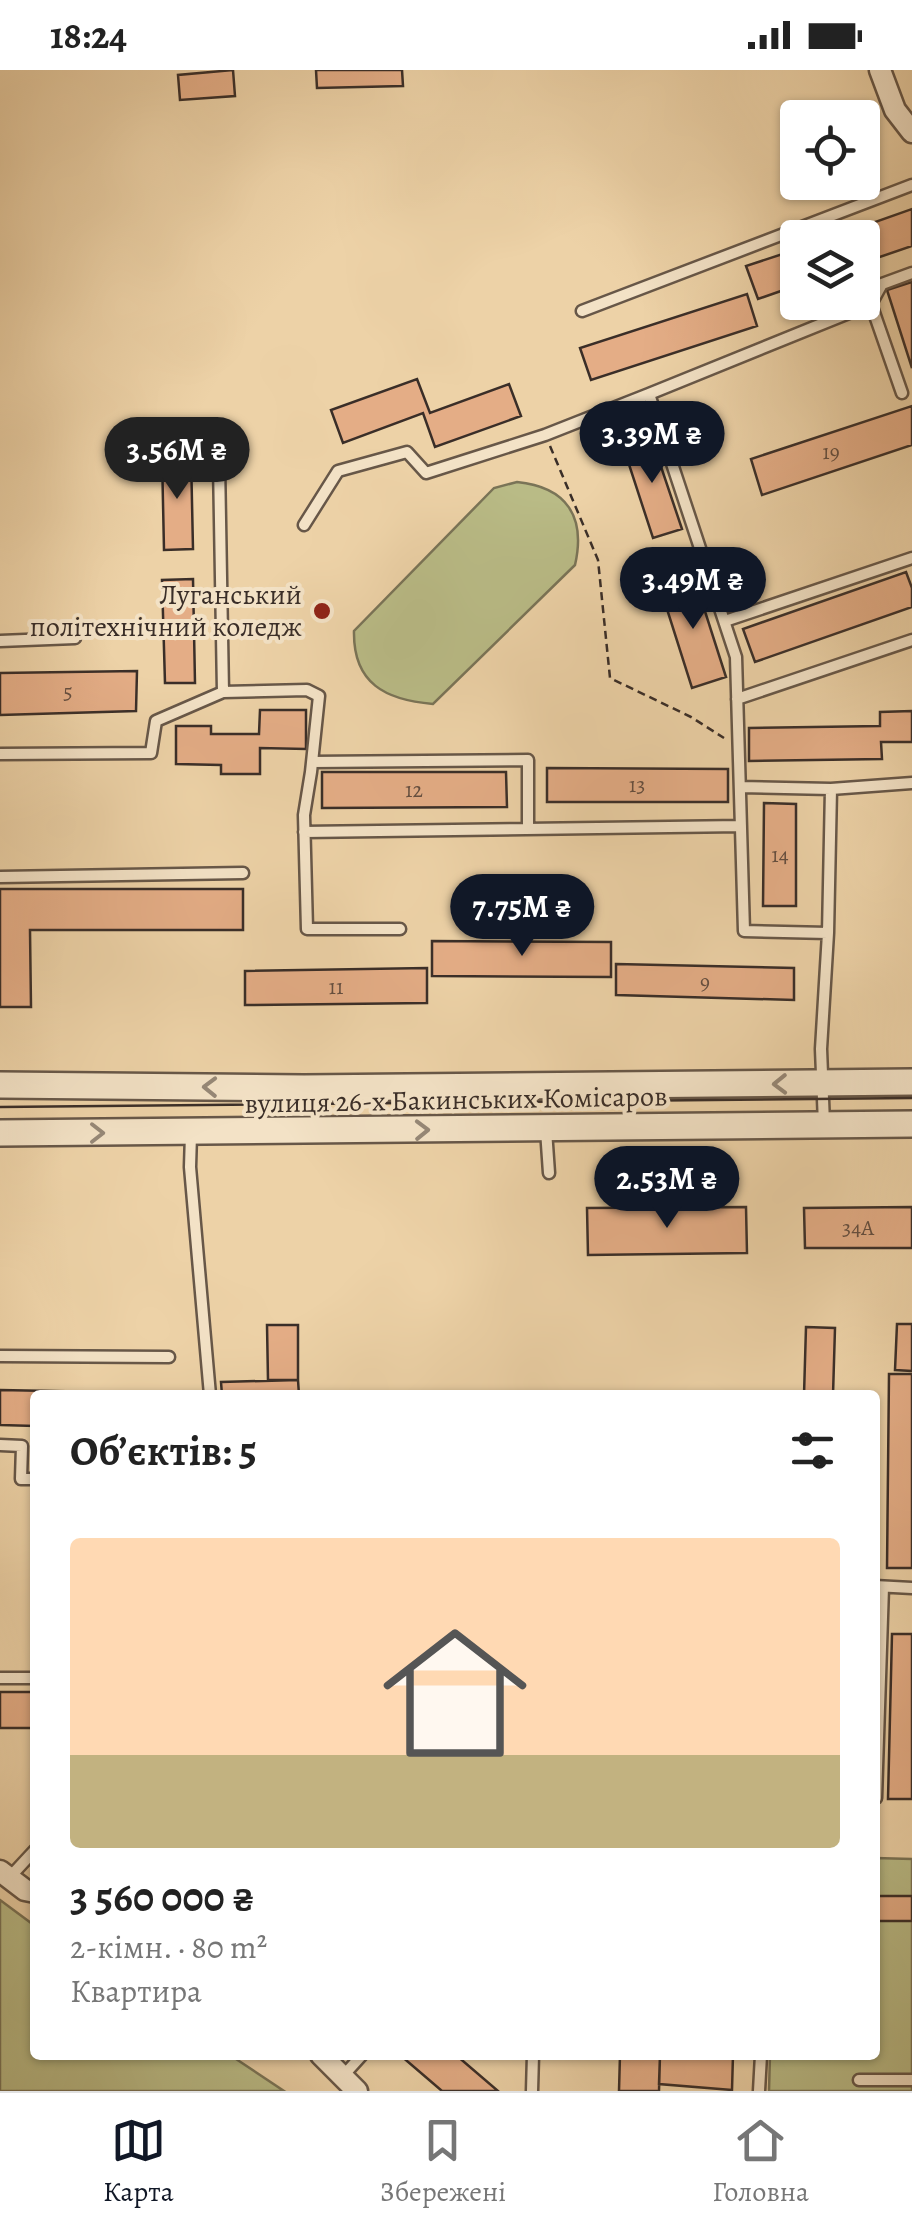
<!DOCTYPE html>
<html lang="uk">
<meta charset="utf-8">
<style>
body{margin:0;font-family:Alegreya,serif;background:#f6f6f6;color:#222;height:100vh;display:flex;flex-direction:column;font-size:38px;white-space:nowrap}
*{box-sizing:border-box;margin:0}
p{font-size:32px;color:#767676}
.icon{flex:none;width:55px;height:55px;fill:none;stroke:currentColor;stroke-width:2;stroke-linecap:round;stroke-linejoin:round}
.map{position:relative;flex:1;overflow:hidden}
.details{position:absolute;left:30px;top:1320px;width:850px;height:670px;display:flex;flex-direction:column;background:#fff;border-radius:10px;box-shadow:0 2px 8px #0004}
.details>*{flex:none}
.buttons{position:absolute;left:780px;top:30px;display:grid;gap:20px}
.buttons a{display:grid;place-items:center;width:100px;height:100px;border-radius:10px;background:#fff;box-shadow:0 2px 8px #0004;font-size:50px}
.price{position:absolute;translate:-50% -85px;padding:0 22px;border-radius:35px;background:#111827;color:#fff;font-size:32px;line-height:65px;filter:drop-shadow(0 2px 5px #0008)}
.price::after{content:'';position:absolute;left:50%;top:60px;width:30px;height:22px;margin-left:-15px;background:inherit;clip-path:polygon(0 0,100% 0,50% 100%)}
.price.on{background:#222;color:#fff}
ul{padding:0;list-style:none}
li{display:grid;align-content:center;gap:20px;height:530px;padding:0 40px}
li+li{border-top:2px solid #e0e0e0}
li span{display:grid;place-items:center;height:310px;border-radius:10px;color:#555}
li>.icon{margin-inline-start:auto}
span .icon{width:180px;height:180px;fill:#fffc;stroke-width:1}
li b{font-size:42px}
h2{display:flex;justify-content:space-between;align-items:center;height:120px;padding:0 40px;font-size:42px}
.status{display:flex;justify-content:space-between;align-items:center;height:70px;padding:0 50px;background:#fff;direction:ltr}
.status svg{height:28px;fill:currentColor}
.tabs{display:flex;justify-content:space-around;align-items:center;height:140px;border-top:2px solid #e0e0e0;background:#fff;font-size:28px;color:#767676}
.tabs a{display:grid;justify-items:center;gap:5px}
.tabs .on{color:#111827}
.map>svg:first-child{display:block}
.green{fill:#b9bb86;stroke:#7a7457;stroke-width:2.5}
.building{fill:#e4ad86;stroke:#3a2e28;stroke-width:2.5}
.lines{fill:none;stroke-linecap:round;stroke-linejoin:round}
.service-casing{stroke:#675748;stroke-width:15}
.minor-casing{stroke:#675748;stroke-width:25}
.tertiary-casing{stroke:#675748;stroke-width:30}
.path{stroke:#3a2e28;stroke-width:2.5;stroke-dasharray:8 5;stroke-linecap:butt}
.service{stroke:#f3e2c6;stroke-width:10}
.minor{stroke:#f3e2c6;stroke-width:20}
.tertiary{stroke:#f3e2c6;stroke-width:25}
.tram{stroke:#3a2e28;stroke-width:2.5}
.oneway{stroke:#968877}
.poi-dot{fill:#8f2418;stroke:#f3e2c6;stroke-width:4}
.labels{text-anchor:middle;dominant-baseline:central;stroke-width:8;stroke-linejoin:round;paint-order:stroke}
.number-label{font-size:22px;fill:#644e40}
.poi-label{font-size:28px;fill:#3a2e28;stroke:#f3e2c6;text-anchor:end}
.street-label{font-size:28px;fill:#3a2e28;stroke:#f3e2c6}
</style>
<div class="status"><b>18:24</b><svg viewBox="0 0 49 12"><path d="M0 12V9h3v3zM5 12V6h3v6zM10 12V3h3v9zM15 12V0h3v12zM26 1h20v11H26zM47 4h2v5h-2z"/></svg></div>
<div class="map">
<svg width="912" height="2021" viewBox="0 0 912 2021">
<rect width="100%" height="100%" fill="#edd2a7"/>
<filter id="stains"><feTurbulence type="fractalNoise" baseFrequency=".002" numOctaves="4"/><feColorMatrix values="0 0 0 0 .2 0 0 0 0 .09 0 0 0 0 .02 0 0 0 .5 -.17"/></filter>
<radialGradient id="worn" r=".72"><stop offset=".6" stop-color="#630" stop-opacity="0"/><stop offset="1" stop-color="#630" stop-opacity=".3"/></radialGradient>
<path class="green" d="M517 412C567 417 586 447 575 495L433 634C386 630 353 614 354 561L494 418Z
M875 1788 912 1789V2021H769L770 1985H875Z
M0 1830 35 1856V1985H230L284 2021H0Z"/>
<path class="building" d="M233 0 235 26 180 30 178 5Z
M316 0H402L403 16 317 18Z
M912 139V176L862 193V168H830Z
M798 179V215L758 229 746 196Z
M912 212V298L887 220Z
M747 224 757 256 591 310 580 278Z
M417 309 430 343 509 314 521 346 435 377 423 343 343 373 331 340Z
M912 336V375L762 425 751 389Z
M650 364 682 459 653 468 622 373Z
M162 385H191L193 479 164 480Z
M906 502 912 518V537L755 592 743 559Z
M694 507 726 607 692 618 660 517Z
M193 509 195 613H165L162 510Z
M137 601 136 641 0 645V603Z
M260 640H306V679L260 678V704H221V695L176 694V656H211V664H259Z
M912 641V672H881L882 689 749 691V658L880 656V642Z
M547 698 728 699V732H547Z
M322 702H506L507 737 322 738Z
M764 733 796 734V836H763Z
M0 819H243V860H30L31 937H0Z
M432 871 611 872V907L432 906Z
M616 894 794 898V930L616 925Z
M427 898V933L245 935V901Z
M746 1137 747 1183 588 1185 587 1138Z
M912 1137V1178H805L804 1138Z
M897 1254H912V1301L895 1300Z
M267 1255H298V1310H268Z
M806 1257 835 1258 833 1325H804Z
M889 1304H912V1498H887Z
M298 1310 299 1325H222L221 1312Z
M0 1320 104 1322V1325H35V1356L0 1355Z
M892 1564H912V1729H888Z
M0 1622H35V1658H0Z
M875 1826H912V1851H875Z
M400 1985H456L498 2021H442Z
M620 1985H660L659 2021H619Z
M660 1985H733L732 2020 659 2014Z"/>
<g class="lines">
<defs>
<path id="service" d="M871 234 902 323
M582 241 912 115
M649 324 871 234 882 214 912 203
M304 455 338 401 407 382 426 403 545 365 649 324 736 587 744 861 828 863 821 979 824 1054
M725 551 912 488
M0 571 75 568
M223 622 307 620 319 626 311 702 304 745 307 859H400
M737 629 912 570
M0 684 151 683 156 651 223 622 219 393
M312 692 528 690V759
M740 717 831 719 912 713
M304 762 741 756
M0 807 243 803
M828 863 831 719
M546 1060 549 1103
M191 1064 190 1097 210 1325
M0 1286 169 1287
M0 1375 22 1376 21 1409H35
M875 1516 912 1518
M0 1608H35
M876 1728 883 1517
M9 1808 35 1780
M343 2006 362 1985
M859 2010H912
M532 2021 533 1985
M759 2021 761 1985"/>
<path id="minor" d="M880 0 895 40 912 62
M0 1801 25 1820 35 1822
M321 1985 357 2021"/>
<path id="tertiary" d="M0 1015 304 1018 912 1012
M0 1063 912 1054"/>
</defs>
<use href="#service" class="service-casing"/>
<use href="#minor" class="minor-casing"/>
<use href="#tertiary" class="tertiary-casing"/>
<path class="path" d="M550 376 598 490 610 608 691 647 724 668
M629 1137 631 1079"/>
<use href="#service" class="service"/>
<use href="#minor" class="minor"/>
<use href="#tertiary" class="tertiary"/>
<path class="tram" d="M0 1037 912 1028"/>
</g>
<defs><path id="oneway-chevron" d="M-2-3.5L2.5 0L-2 3.5" fill="none" stroke-width="1.6" stroke-linecap="round" stroke-linejoin="round" transform="scale(2.5)"/></defs>
<g class="oneway">
<use href="#oneway-chevron" transform="translate(780 1014) rotate(179)"/>
<use href="#oneway-chevron" transform="translate(210 1017) rotate(-179)"/>
<use href="#oneway-chevron" transform="translate(422 1060) rotate(-1)"/>
<use href="#oneway-chevron" transform="translate(97 1063)"/>
</g>
<circle class="poi-dot" cx="322" cy="541" r="10"/>
<g class="labels">
<g class="number-label">
<text x="831" y="382">19</text>
<text x="68" y="622">5</text>
<text x="637" y="715">13</text>
<text x="414" y="720">12</text>
<text x="780" y="785">14</text>
<text x="705" y="912">9</text>
<text x="336" y="917">11</text>
<text x="858" y="1158">34А</text>
</g>
<g class="poi-label">
<text x="302" y="525">Луганський<tspan x="302" dy="32">політехнічний коледж</tspan></text>
</g>
<g class="street-label">
<text transform="translate(456 1030) rotate(-1)">вулиця 26-х Бакинських Комісаров</text>
</g>
</g>
<rect width="100%" height="100%" filter="url(#stains)"/>
<rect width="100%" height="100%" fill="url(#worn)"/>
</svg>
<div class="buttons">
<a><svg class="icon" aria-label="locate" viewBox="0 0 24 24"><circle cx="12" cy="12" r="6"/><path d="M12 2v4M12 18v4M2 12h4M18 12h4"/></svg></a>
<a><svg class="icon" aria-label="layers" viewBox="0 0 24 24"><path d="M12 4l9 5-9 5-9-5zM3 14l9 5 9-5"/></svg></a>
</div>
<b class="price" style="left:652px;top:416px">3.39M ₴</b>
<b class="price on" style="left:177px;top:432px">3.56M ₴</b>
<b class="price" style="left:693px;top:562px">3.49M ₴</b>
<b class="price" style="left:522px;top:889px">7.75M ₴</b>
<b class="price" style="left:667px;top:1161px">2.53M ₴</b>
<section class="details">
<h2>Об’єктів: 5<svg class="icon" aria-label="filters" viewBox="0 0 24 24"><path d="M4 7h16M4 17h16"/><circle cx="9" cy="7" r="2"/><circle cx="15" cy="17" r="2"/></svg></h2>
<ul>
<li><span style="background:linear-gradient(#ffd9b3 70%,#c2b280 0)"><svg class="icon" aria-label="home" viewBox="0 0 24 24"><path d="M3 11l9-7 9 7M6 9v11h12V9"/></svg></span><div><b>3 560 000 ₴</b><p>2-кімн. · 80 m²</p><p>Квартира</p></div></li>
</ul>
</section>
</div>
<nav class="tabs">
<a class="on"><svg class="icon" aria-label="map" viewBox="0 0 24 24"><path d="M3 6l6-2 6 2 6-2v14l-6 2-6-2-6 2zM9 4v14M15 6v14"/></svg>Карта</a>
<a><svg class="icon" aria-label="saved" viewBox="0 0 24 24"><path d="M7 4h10v16l-5-4-5 4z"/></svg>Збережені</a>
<a><svg class="icon" aria-label="home" viewBox="0 0 24 24"><path d="M3 11l9-7 9 7M6 9v11h12V9"/></svg>Головна</a>
</nav>
